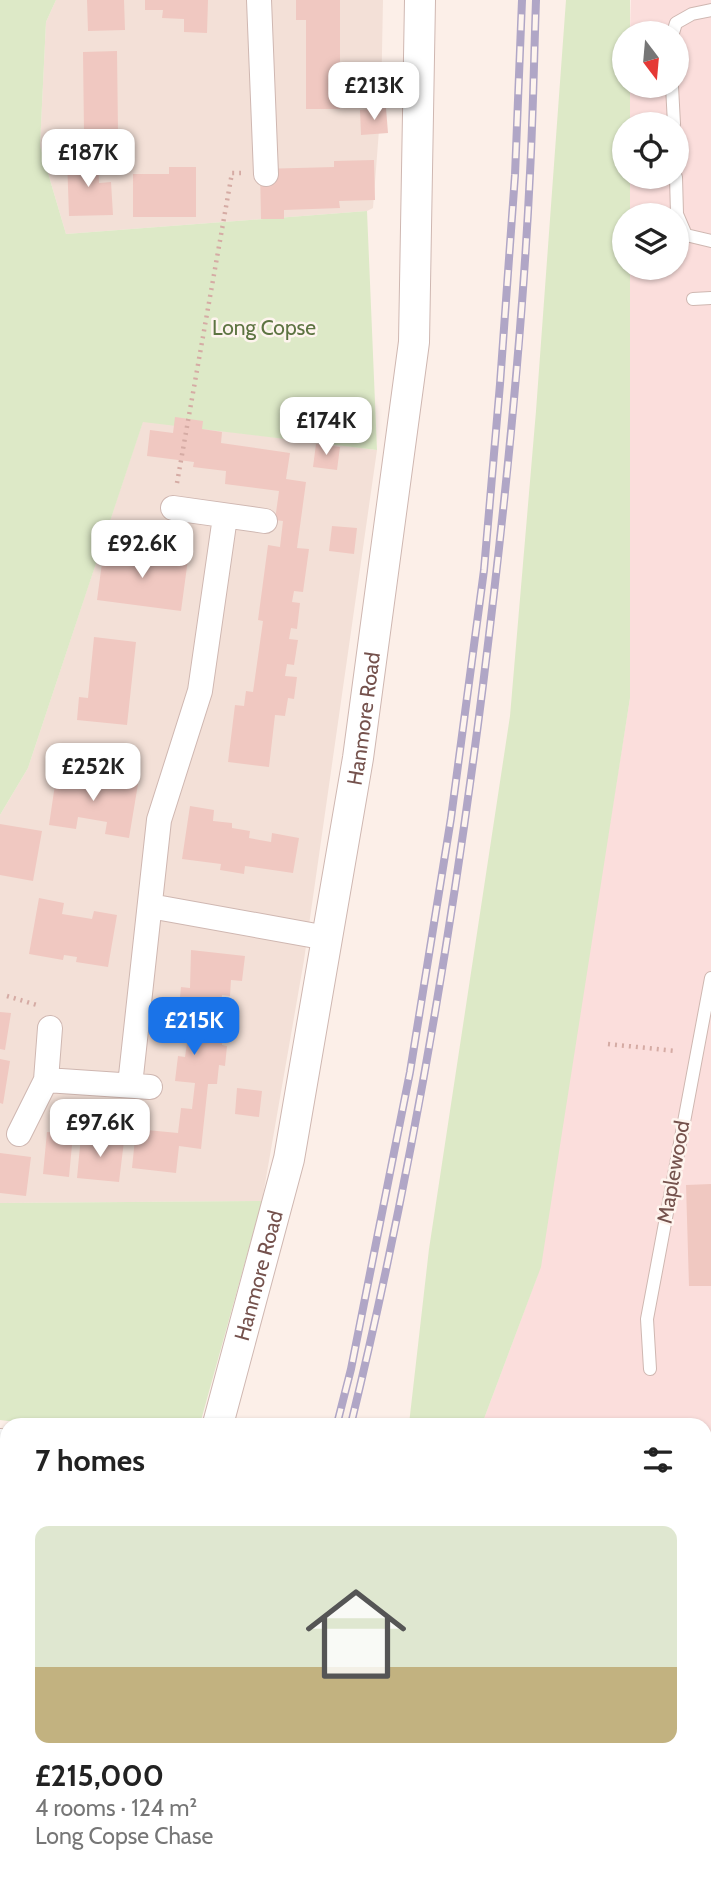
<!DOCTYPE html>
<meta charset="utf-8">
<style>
body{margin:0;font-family:Cabin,sans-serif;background:#f2f2f2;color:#222;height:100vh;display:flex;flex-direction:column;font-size:26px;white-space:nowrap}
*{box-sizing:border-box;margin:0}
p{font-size:23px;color:#767676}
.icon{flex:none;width:38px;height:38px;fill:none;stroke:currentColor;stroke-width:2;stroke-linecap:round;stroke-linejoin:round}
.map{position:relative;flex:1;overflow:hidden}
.drawer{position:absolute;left:0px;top:1418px;width:712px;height:471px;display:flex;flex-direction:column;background:#fff;border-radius:21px 21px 0 0;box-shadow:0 2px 5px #0004}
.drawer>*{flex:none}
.needle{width:46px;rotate:164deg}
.fabs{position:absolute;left:612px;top:21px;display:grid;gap:14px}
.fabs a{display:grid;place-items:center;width:77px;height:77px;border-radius:50%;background:#fff;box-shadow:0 2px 5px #0004;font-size:35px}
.price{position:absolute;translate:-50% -60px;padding:0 16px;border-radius:14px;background:#fff;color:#222;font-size:23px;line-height:46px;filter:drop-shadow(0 2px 4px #0008)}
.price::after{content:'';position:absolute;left:50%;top:42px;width:21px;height:16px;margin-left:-10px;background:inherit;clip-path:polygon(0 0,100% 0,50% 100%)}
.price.active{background:#1a73e8;color:#fff}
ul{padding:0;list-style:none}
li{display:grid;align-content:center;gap:14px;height:371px;padding:0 35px}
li+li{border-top:2px solid #e0e0e0}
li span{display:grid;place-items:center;height:217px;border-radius:14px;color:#555}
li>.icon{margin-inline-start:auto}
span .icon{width:126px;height:126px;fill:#fffc;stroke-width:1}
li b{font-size:30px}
h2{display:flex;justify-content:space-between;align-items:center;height:84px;padding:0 35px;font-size:30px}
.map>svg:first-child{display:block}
.residential{fill:#f3e0d7}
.commercial{fill:#fbdedc}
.green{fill:#dde9c7}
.building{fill:#f0c8c1}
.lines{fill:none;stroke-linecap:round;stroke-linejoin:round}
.service-casing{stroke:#cfb7b1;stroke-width:14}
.minor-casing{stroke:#cfb7b1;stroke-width:26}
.tertiary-casing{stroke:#cfb7b1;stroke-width:32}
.path{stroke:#d5aba4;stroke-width:4.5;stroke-dasharray:2 5;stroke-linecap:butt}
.service{stroke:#fff;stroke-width:12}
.minor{stroke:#fff;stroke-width:24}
.tertiary{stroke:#fff;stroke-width:30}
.rail-casing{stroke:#b0a6c6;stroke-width:8}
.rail{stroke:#fef4ee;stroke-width:5;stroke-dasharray:16;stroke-linecap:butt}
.labels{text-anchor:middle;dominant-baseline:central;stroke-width:5;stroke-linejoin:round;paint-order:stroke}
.park-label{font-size:21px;fill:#5d7442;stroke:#fef4ee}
.street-label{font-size:21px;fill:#75524d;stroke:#fef4ee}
</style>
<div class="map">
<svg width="711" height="1888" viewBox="0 0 711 1888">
<rect width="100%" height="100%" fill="#fcefe8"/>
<path class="residential" d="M56 0H383L381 104 373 208 367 211 66 234 40 146 46 22Z
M143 421 377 450 304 960 262 1201 0 1203V815L28 768Z
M0 1492H7V1881L0 1888Z"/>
<path class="commercial" d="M631 0H711V1888H313L315 1881H705V1424H482L537 1277 630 698V268H677V215H630V177H677V124H630V86H677V33H630Z"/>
<path class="green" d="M0 0H56L46 22 40 146 66 234 367 211 377 450 143 422 28 768 0 815Z
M566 0H630V33H625V86H630V124H625V177H630V215H625V268H630V698L541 1267 482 1424H409L429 1249 510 716 536 411Z
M262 1201 200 1424H31L0 1420V1203Z
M705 1460H711V1533L705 1524Z"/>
<path class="building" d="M87 0H124L125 30 88 31Z
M145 0H208L207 33 184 32V19L162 18 163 10H145Z
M296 0H340V109H306V20H296Z
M117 51 118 132 84 133 83 52Z
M386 108 388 133 361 135 360 110Z
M82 137V152L57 153 56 138Z
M98 157 99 183 111 182 113 215 69 216 67 158Z
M374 160 375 200 339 201 340 208 284 210V219H261L260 169 334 167V161Z
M169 167H196V217H133V174H169Z
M175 417 203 421 202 429 222 432 221 443 290 453 286 479 306 482 297 548 309 549 303 592 294 591 292 602 300 603 297 629 291 628 289 639 298 640 294 665 287 664 285 676 297 677 294 699 288 698 285 716 275 715 269 767 228 762 235 705 244 706 246 691 253 692 263 621 258 620 268 545 280 547 283 521 275 520 279 491 225 484 226 471 193 467 194 462 147 456 150 430 173 433Z
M316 444 340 447 337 470 313 467Z
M332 526 357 528 354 554 329 551Z
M104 548 188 559 181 611 97 600Z
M94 637 136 642 127 725 77 720 79 697 88 698Z
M57 771 138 784 129 838 105 834 107 822 78 817 76 829 49 825Z
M190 806 214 810 213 821 232 823V828L250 831 249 838 271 842 272 833 299 838 293 873 245 866 244 874 220 870 221 864 182 859Z
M0 824 42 831 33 881 0 875Z
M39 898 64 903 62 914 92 919 94 911 117 915 108 967 76 962 77 957 64 955 63 960 29 954Z
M191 950 245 956 242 981 231 980 230 996 222 995 219 1028 223 1029 222 1045 227 1046 225 1066 219 1065 217 1084H208L201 1149 179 1146 176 1173 132 1168 136 1129 178 1133 181 1108 192 1109 195 1083 175 1081 178 1056 185 1057 187 1043H182L184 1029H177L181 987 190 988Z
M0 1012 11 1013 5 1050 0 1049Z
M0 1059 10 1061 3 1104 0 1103Z
M237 1088 262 1091 259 1117 235 1114Z
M47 1132 73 1134 69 1177 43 1174Z
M81 1136 124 1141 119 1182 77 1178Z
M0 1153 31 1157 26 1196 0 1193Z
M711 1184V1286H689L686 1185Z
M0 1476 7 1478V1502L1 1523Z
M0 1529 7 1531 1 1554H0Z
M6 1740H7V1761L0 1759Z
M0 1846 7 1848V1881H48L45 1888H0Z
M705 1864 711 1866V1888H575L577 1881H705Z
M374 1881H525L522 1888H372Z"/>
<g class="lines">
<defs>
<path id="service" d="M673 33 676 23 692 14 711 10
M672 86 674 124
M676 177 677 214 686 235 711 241
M693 299 711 298
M650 1369 647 1319 711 978
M705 1574 711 1583"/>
<path id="minor" d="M259 0 266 174
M173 508 265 521
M150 906 327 938
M46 1080 150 1087
M130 1085 159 820 200 691 225 517
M19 1134 46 1080 50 1028
M0 1441 7 1442
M0 1580 7 1584
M0 1716 7 1694
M0 1813 7 1815"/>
<g id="tertiary">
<path id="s1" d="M218 1424 289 1159 358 758 414 342 420 0"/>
<path d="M86 1888 88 1881"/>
</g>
</defs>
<use href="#service" class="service-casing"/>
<use href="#minor" class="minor-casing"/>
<use href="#tertiary" class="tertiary-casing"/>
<path class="path" d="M177 483 232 173H241
M7 996 37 1005
M608 1044 676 1051"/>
<use href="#service" class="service"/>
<use href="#minor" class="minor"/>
<use href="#tertiary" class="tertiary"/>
<defs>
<path id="rail" d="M337 1424 351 1369 410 1072 451 818 484 570 500 384 515 175 522 0
M351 1424C410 1181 452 933 483 685 504 515 522 344 530 173 533 116 534 58 536 0
M211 1888 213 1881
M227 1888 229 1881"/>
</defs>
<use href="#rail" class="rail-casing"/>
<use href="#rail" class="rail"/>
</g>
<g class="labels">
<g class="park-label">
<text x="264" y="327">Long Copse</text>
</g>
<g class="street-label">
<text stroke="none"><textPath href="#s1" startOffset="721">Hanmore Road</textPath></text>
<text transform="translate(673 1172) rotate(-80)">Maplewood</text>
<text stroke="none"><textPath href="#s1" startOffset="154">Hanmore Road</textPath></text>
</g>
</g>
</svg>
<div class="fabs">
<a><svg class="needle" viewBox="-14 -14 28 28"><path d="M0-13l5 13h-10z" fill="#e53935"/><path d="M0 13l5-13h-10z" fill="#767676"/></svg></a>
<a><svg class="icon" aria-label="locate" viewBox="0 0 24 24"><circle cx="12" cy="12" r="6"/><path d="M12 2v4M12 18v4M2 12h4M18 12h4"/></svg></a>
<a><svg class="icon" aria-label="layers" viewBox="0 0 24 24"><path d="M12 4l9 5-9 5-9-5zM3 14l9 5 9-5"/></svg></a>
</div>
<b class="price" style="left:374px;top:122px">£213K</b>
<b class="price" style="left:88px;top:189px">£187K</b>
<b class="price" style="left:326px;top:457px">£174K</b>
<b class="price" style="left:142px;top:580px">£92.6K</b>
<b class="price" style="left:93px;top:803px">£252K</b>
<b class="price active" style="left:194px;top:1057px">£215K</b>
<b class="price" style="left:100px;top:1159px">£97.6K</b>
<section class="drawer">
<h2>7 homes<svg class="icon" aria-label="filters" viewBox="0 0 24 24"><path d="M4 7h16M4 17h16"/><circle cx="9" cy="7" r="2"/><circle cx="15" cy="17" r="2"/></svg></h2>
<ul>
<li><span style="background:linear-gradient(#dfe7d0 65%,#c2b280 0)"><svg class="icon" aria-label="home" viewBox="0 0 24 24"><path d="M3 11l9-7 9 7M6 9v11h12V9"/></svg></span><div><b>£215,000</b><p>4 rooms · 124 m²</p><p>Long Copse Chase</p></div></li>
</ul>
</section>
</div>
